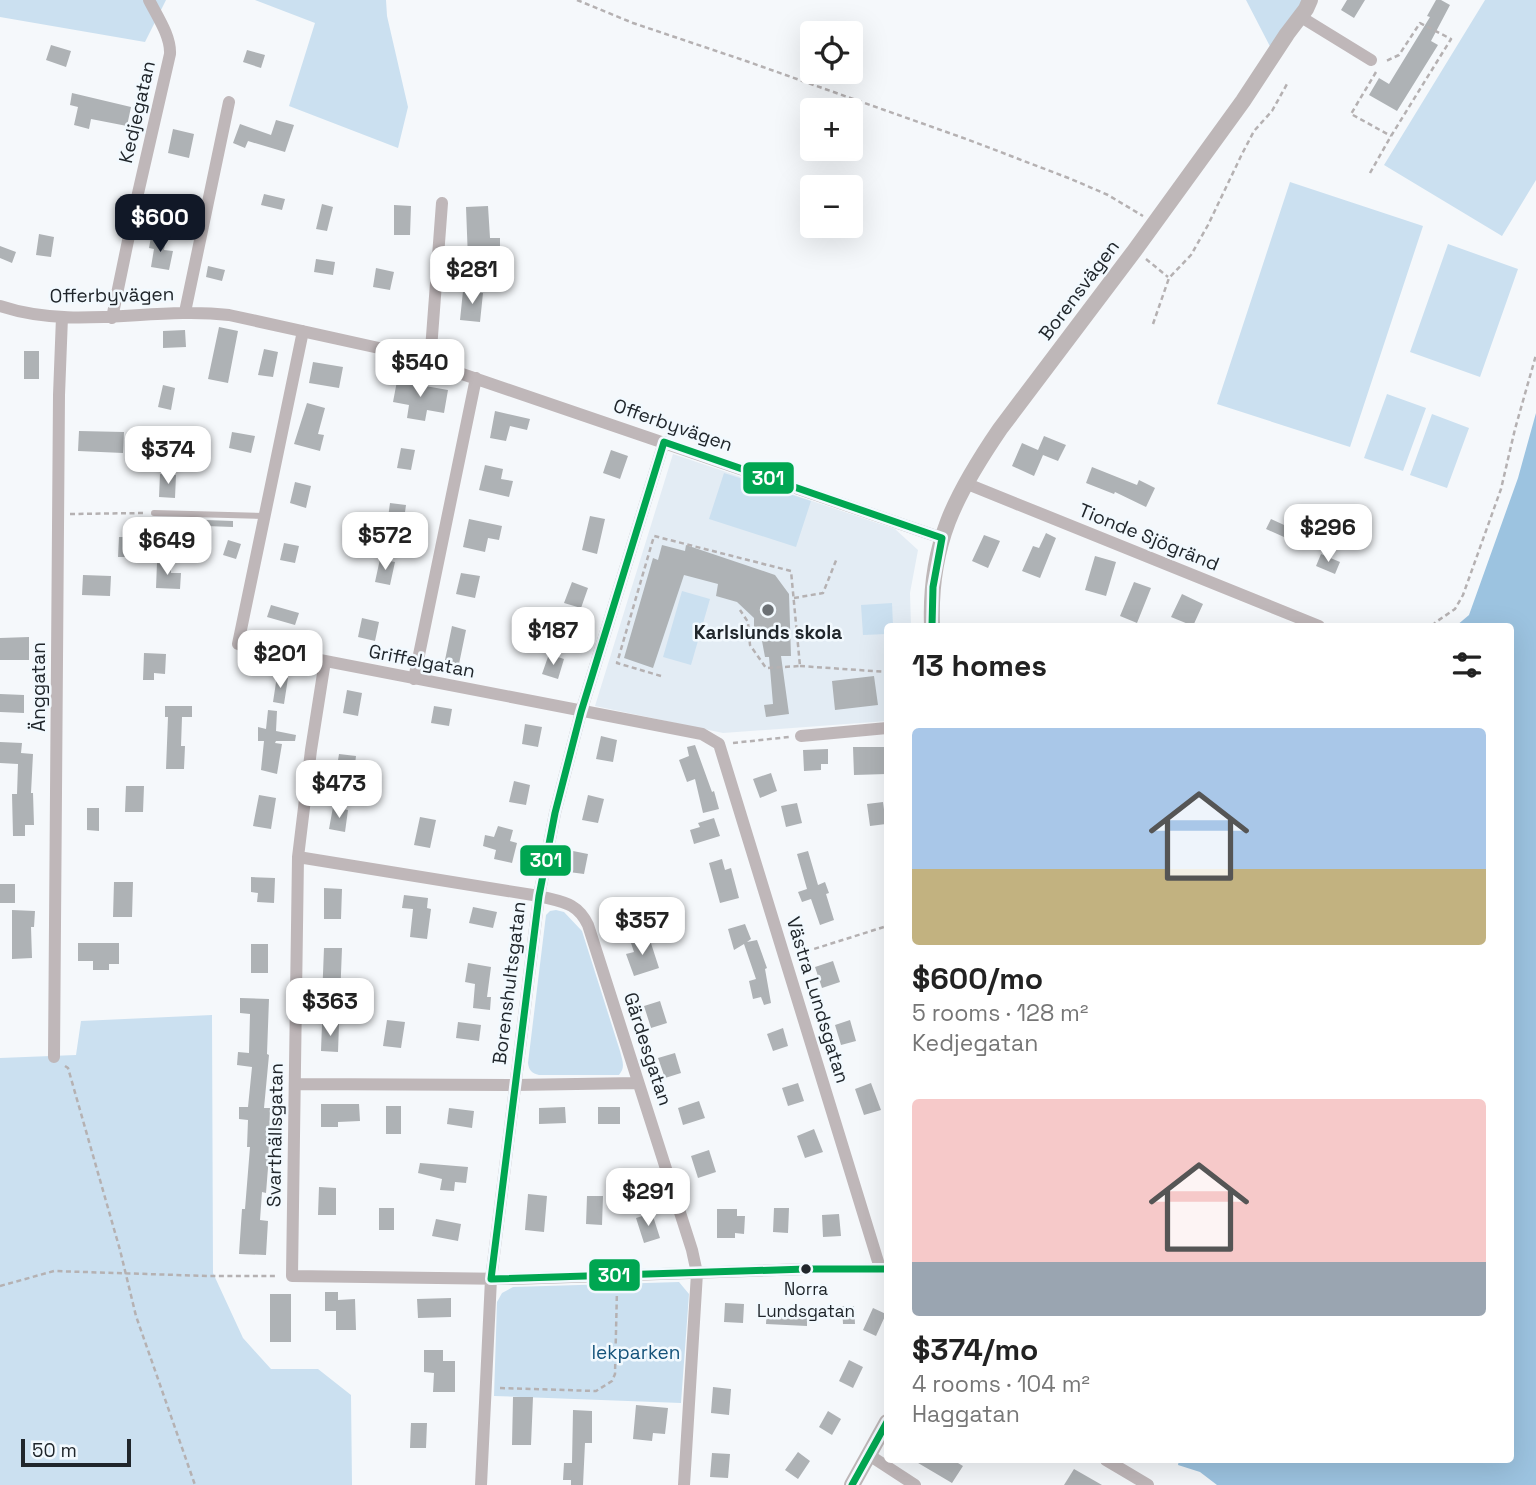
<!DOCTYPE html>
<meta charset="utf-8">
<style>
body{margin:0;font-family:"Space Grotesk",sans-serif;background:#f6f6f6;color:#222;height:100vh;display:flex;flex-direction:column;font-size:26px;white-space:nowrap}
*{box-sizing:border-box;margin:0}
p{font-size:23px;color:#767676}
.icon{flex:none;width:38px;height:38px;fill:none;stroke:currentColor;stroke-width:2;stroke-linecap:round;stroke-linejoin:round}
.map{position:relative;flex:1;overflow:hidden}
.side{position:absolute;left:884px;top:623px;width:630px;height:840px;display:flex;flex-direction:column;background:#fff;border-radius:7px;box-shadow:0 7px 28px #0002}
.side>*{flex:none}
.controls{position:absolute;left:800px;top:21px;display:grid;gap:14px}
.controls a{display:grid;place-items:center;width:63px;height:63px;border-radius:7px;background:#fff;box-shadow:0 7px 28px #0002;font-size:35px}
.scale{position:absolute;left:21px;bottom:18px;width:110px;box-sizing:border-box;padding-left:7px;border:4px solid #20262b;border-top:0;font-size:19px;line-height:24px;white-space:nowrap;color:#20262b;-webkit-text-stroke:5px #f2f9fe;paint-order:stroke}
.price{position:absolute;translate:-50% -60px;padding:0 16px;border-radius:14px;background:#fff;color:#222;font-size:23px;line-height:46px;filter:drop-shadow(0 2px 4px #0008)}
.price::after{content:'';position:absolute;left:50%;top:42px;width:21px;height:16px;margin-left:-10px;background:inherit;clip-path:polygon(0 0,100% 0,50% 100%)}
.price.selected{background:#111827;color:#fff}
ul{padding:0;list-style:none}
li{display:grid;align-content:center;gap:14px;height:371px;padding:0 28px}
li span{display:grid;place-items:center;height:217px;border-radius:7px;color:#555}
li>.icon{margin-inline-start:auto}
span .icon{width:126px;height:126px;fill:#fffc;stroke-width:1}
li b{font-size:30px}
h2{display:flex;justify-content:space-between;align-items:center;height:84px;padding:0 28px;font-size:30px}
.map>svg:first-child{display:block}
.built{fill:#e3ecf4}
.green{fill:#cbe0f0}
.water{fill:#9cc3e0}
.building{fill:#aeb2b5}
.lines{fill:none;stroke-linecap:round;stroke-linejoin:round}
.path{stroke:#b5b1b2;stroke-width:2.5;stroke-dasharray:5 3.5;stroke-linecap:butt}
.lane{stroke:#bfb7b9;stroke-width:6}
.street{stroke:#bfb7b9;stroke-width:12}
.secondary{stroke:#beb7b8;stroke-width:16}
.bus-1-casing{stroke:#f2f9fe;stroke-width:12}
.bus-1{stroke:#00a651;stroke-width:7}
.poi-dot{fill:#6b7074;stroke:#f2f9fe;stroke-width:2.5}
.bus-dot{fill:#20262b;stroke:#f2f9fe;stroke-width:2.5}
.labels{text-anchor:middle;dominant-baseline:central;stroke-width:5;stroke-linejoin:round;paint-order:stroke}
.bus-label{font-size:17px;fill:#20262b;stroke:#f2f9fe}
.street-label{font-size:19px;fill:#20262b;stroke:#f2f9fe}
.poi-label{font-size:19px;font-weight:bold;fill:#20262b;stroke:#f2f9fe}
.park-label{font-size:19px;fill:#15537b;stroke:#f2f9fe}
.line-badge{stroke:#f2f9fe;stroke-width:2.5}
.badge-label{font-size:19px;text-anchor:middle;font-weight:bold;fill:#fff}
</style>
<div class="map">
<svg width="1536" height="1485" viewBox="0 0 1536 1485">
<rect width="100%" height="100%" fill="#f5f8fb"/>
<path class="built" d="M673 454 895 529 918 550 910 593 911 626H887V721L723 733 595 706Z"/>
<path class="green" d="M0 0H166L145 42 0 17Z
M255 0H386L387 16 408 107 398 148 289 106 315 23Z
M1246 0H1306L1274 54Z
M1485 0H1536V180L1502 236 1384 165Z
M1290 182 1423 226 1350 447 1217 404Z
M1448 244 1518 269 1480 377 1410 352Z
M1387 394 1426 408 1403 471 1364 458Z
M1432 414 1469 428 1447 488 1410 475Z
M724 473 811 501 796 547 709 519Z
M682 591 710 599 691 665 663 657Z
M892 603 893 626H887V634L863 635 861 605Z
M556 910 564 912 582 931 620 1051C622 1060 626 1067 619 1075H539C532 1073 529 1071 528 1063L546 915 550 911Z
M212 1015 213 1273 243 1338 271 1369H318L351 1395 352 1485H0V1058L76 1055 81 1021Z
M679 1282 689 1294 681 1403 494 1396 497 1302 502 1293 513 1287Z"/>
<path class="water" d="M1536 413V1485H1217L1200 1472 1178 1465 1179 1460H1510V626H1456L1469 615 1518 478Z"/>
<path class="building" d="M1347 0H1365L1354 18 1341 10Z
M1436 0H1441L1450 5 1431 41 1438 45 1397 111 1369 95 1379 78 1389 84 1430 17 1427 16Z
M51 45 71 51 66 67 46 60Z
M247 50 265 55 261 68 243 62Z
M72 93 131 107 127 126 91 119 89 129 74 125 78 107 70 105Z
M276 120 294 125 285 152 248 141 245 148 233 143 240 124 271 135Z
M173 129 194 134 189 158 168 153Z
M264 194 285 199 282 210 261 205Z
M322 204 333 207 327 231 316 229Z
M394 205 411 206 410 235H394Z
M488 206 490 238H500V259H468L466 207Z
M39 234 54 237 51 257 36 255Z
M151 237 166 239 164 250 173 251 169 270 151 267 154 249 149 248Z
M0 246 16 252 12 263 0 258Z
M316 259 335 262 333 275 314 272Z
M208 266 225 270 222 281 206 277Z
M376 268 394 272 390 290 373 287Z
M463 291 483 293 480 322 460 320Z
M219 327 238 331 228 383 208 379Z
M185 330 186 347 163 348V331Z
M264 349 278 352 273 377 258 375Z
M24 351H39V379H24Z
M313 362 343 367 339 388 309 383Z
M397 381 448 390 444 413 427 410 425 421 407 418 409 405 393 402Z
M163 385 175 388 171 410 158 407Z
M307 403 325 408 318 434 324 435 320 451 294 444Z
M495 411 530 419 527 430 510 426 506 441 490 438Z
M79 431 124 432 123 453 78 451Z
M232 432 255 436 251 453 229 448Z
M1044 436 1066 445 1058 461 1043 455 1034 476 1012 466 1022 443 1038 450Z
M401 448 415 450 411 470 397 468Z
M611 450 628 456 620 479 603 473Z
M485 465 503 469 501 479 513 481 509 497 479 490Z
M1092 467 1137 485 1139 480 1155 488 1146 507 1115 492 1114 494 1086 483Z
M160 474 176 475 175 498 159 497Z
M295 482 311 486 306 508 290 503Z
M390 503 406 505 403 527 387 525Z
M590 516 605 519 597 554 582 550Z
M469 519 502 526 499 540 488 538 485 552 463 547Z
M1271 519 1306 535 1302 545 1266 529Z
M206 520 233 521V527L206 526Z
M1046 533 1056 538 1040 578 1022 571 1033 546 1039 548Z
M984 535 1000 541 988 568 972 561Z
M119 537H134L133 557H118Z
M228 540 241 544 236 559 223 555Z
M284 543 299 546 295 563 280 560Z
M662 545 685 551 686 545 775 575 789 594 791 656H781L789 714 766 717 764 705 773 704 769 657H765L762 641 754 640V618L737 602 716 596 718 584 684 575 653 668 624 658 653 558 658 560Z
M1321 554 1340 562 1335 574 1316 566Z
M1095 556 1116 562 1106 596 1085 590Z
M380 559 395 562 390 585 375 582Z
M157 563 171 564V573H181L180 589 156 588Z
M461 573 480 576 475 598 456 594Z
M83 575 111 576 110 596 82 595Z
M572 582 588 588 581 608 564 603Z
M1134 582 1151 588 1137 623 1120 616Z
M1182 594 1203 604 1193 626 1171 617Z
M271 605 299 613 295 625 267 617Z
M362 618 379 622 375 641 358 637Z
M522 618 534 621 529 640 518 638Z
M452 626 466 630 459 664 445 660Z
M29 637V660H0V638Z
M144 653 166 654 165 674 154 673V680H143Z
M549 654 564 659 558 679 542 674Z
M277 676 288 678 284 704 273 702Z
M874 676 878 705 835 710 832 681Z
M347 690 362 693 358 716 343 713Z
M0 694 24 695V713L0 712Z
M165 706H192V717H182L181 746H185L184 769H166L168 717H165Z
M434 706 452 709 449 726 431 723Z
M268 710 277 711 276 731 296 735 295 741H276L275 743 282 744 277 774 261 770 264 741H258V727L266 729Z
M525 724 542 727 538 747 522 744Z
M601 736 617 740 613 762 596 759Z
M0 742 22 743 21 753 33 754 31 793H33L34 825H25V836H13L12 794H17L18 764 0 763Z
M695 745 712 792 714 791 719 809 703 813 695 779 687 782 679 760 689 756 687 747Z
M853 747H887V774L854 775Z
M828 749V764H821V770L804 771 803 750Z
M339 754 356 756 353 781 335 779Z
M771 773 777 791 760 798 753 779Z
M514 781 530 785 526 805 509 802Z
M126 786H144L143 812H125Z
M259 795 276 798 271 829 253 826Z
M588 795 604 799 598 823 582 820Z
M883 802 886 824 870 826 867 804Z
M797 803 802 823 786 827 781 806Z
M333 807 348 810 345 832 329 829Z
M87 808H99V831L87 830Z
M420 817 436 820 430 848 414 845Z
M714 818 720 836 694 844 690 830 700 827 698 823Z
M498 826 513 830 510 841 517 843 512 863 494 859 496 850 483 846 485 835 494 837Z
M573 851 588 854 584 874 569 872Z
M808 851 818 885 825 882 829 893 826 894 834 920 820 925 811 899 802 902 798 892 807 889 797 854Z
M722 859 725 870 731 868 739 898 720 903 709 863Z
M251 877 275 878 274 903 257 902 258 893 251 892Z
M114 882H133L132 917H113Z
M0 884H15V903H0Z
M324 888 342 889 341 919H324Z
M404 895 428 898 427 908 431 909 427 939 410 937 413 909 402 908Z
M627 902 632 918 618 922 614 906Z
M473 907 497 912 493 928 469 923Z
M12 910 35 911 34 927H31L32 958 12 959Z
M745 924 751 939 747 942 757 940 767 968 765 969 771 1003 764 1005 761 997 753 999 749 981 756 979 744 944 734 950 728 929Z
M649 937 659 968 634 976 626 954 634 952 631 943Z
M78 943H119V964H109V970H93V961H78Z
M251 944H268V973H251Z
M324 948H342L340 999H322Z
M833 961 840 982 822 988 815 967Z
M468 963 491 967 487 997H491L490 1010 473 1008 475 984 465 982Z
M240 998 269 999 267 1054 269 1055 264 1108H270L268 1168 266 1193 262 1192 260 1220 268 1221 266 1255 239 1254 242 1209H245L250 1147H247L248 1120 239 1119V1107H248L252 1067 237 1065 238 1052 249 1053 250 1014 240 1013Z
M660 1001 667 1023 651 1028 644 1006Z
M387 1020 405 1022 401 1048 383 1046Z
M850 1020 856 1041 841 1045 835 1025Z
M458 1022 481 1025 479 1041 456 1038Z
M322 1024H339L338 1052 321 1051Z
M783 1028 788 1046 773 1051 767 1034Z
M675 1053 681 1073 665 1078 658 1058Z
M798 1083 804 1101 788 1106 782 1088Z
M871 1083 881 1110 864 1115 855 1089Z
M699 1101 705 1118 683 1125 678 1108Z
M321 1104H359L360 1121 338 1122V1127H321Z
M386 1106H401V1134H386Z
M565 1107 566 1123 539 1124V1108Z
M598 1107H620V1124H598Z
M449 1108 474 1111 472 1128 447 1124Z
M814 1129 823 1152 805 1158 797 1136Z
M709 1150 716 1172 698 1178 691 1156Z
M420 1163 468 1167 466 1183 455 1182 454 1191 440 1190 442 1179 418 1173Z
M319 1187 336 1188V1215H318Z
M528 1194 547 1196 544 1232 525 1230Z
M587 1196H603L602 1225 586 1224Z
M379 1208H394V1230H379Z
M774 1208H789L788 1233 773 1232Z
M717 1209H737V1216H745L744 1234 735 1233V1238H717Z
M652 1213 660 1238 644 1243 636 1218Z
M839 1214 841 1236 823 1237 822 1215Z
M436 1219 461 1224 458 1241 432 1236Z
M325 1292H338V1300L355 1299 356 1330H336V1311H325Z
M270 1294H291V1342H270Z
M451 1298V1317L418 1318 417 1299Z
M725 1303 744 1304 743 1323 724 1322Z
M842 1306H854L855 1324H843Z
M767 1307 790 1309V1307L807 1308V1326L766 1324Z
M873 1308 886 1314 876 1336 863 1330Z
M424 1350H443V1361H455V1392H433L434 1373 424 1372Z
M849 1360 863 1367 853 1388 839 1381Z
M713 1387 731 1389 729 1415 711 1413Z
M513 1397H533L531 1445H512Z
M636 1405 668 1408 665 1434 653 1433 652 1441 633 1439Z
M573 1410 592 1411V1443H585L583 1485H571V1480H563L564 1463H572Z
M828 1411 841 1419 832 1435 819 1427Z
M411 1423H427L426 1448H410Z
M798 1452 810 1461 798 1479 785 1470Z
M712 1453 730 1454 728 1478 710 1477Z
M913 1460H953L963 1466 952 1483Z
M1074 1469 1102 1485H1064Z"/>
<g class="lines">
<path class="path" d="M577 0 633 23 746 61 969 140 1071 179 1108 195 1143 216
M1376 72 1351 114 1391 136
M1370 173 1391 136 1451 39 1420 23 1399 55 1384 62
M1146 259 1168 277
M1153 324 1169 278 1191 255 1208 225 1242 154 1254 131 1272 111 1287 84
M70 514 144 513
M794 598 823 593 837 558
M1432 626 1436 622 1455 609 1463 595 1501 489 1515 429 1536 355
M800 666 887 672
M661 676 617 663 654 536 791 571 800 666 766 668 750 645 748 622 740 610
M733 743 789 737
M798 954 887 926
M65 1066 68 1068 120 1250 136 1316 195 1485
M0 1286 54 1271 208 1276H278
M500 1388 596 1391 612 1381 615 1374 617 1289"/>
<path class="lane" d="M154 513 265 516"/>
<path class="street" d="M1301 17 1371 60
M0 306C75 331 153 306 229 315L388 350 430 363 942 538
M185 312 229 102
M112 318 136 202 170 54C171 36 157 16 149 0
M303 331 238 644 702 734 719 744 880 1268
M430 363 442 203
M965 483 1319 626
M325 661 311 750 298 857 292 1276 512 1279 806 1269H885
M414 679 476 378
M801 736 887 728
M298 857 539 896C562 902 577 902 588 925L692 1250 697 1273 684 1485
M54 1057 59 395 62 317
M295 1084 515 1085 638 1083
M869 1455 915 1485
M1106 1460 1148 1485
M481 1485 491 1279 539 896 555 813 581 712 664 442"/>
<path class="secondary" d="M932 626C929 544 955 495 1000 429L1135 250 1243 101 1287 34 1306 9 1310 0
M852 1485 887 1422"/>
<defs>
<path id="bus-1" d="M887 1269H806L491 1279 539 896 555 813 581 712 664 442 942 538 933 587 932 626
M852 1485 887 1422"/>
</defs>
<use href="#bus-1" class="bus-1-casing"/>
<use href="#bus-1" class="bus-1"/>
</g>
<circle class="poi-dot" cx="768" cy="610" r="7"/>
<circle class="bus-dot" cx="806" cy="1269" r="6"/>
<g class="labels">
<g class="bus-label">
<text x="806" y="1289">Norra<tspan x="806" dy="22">Lundsgatan</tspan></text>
</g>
<g class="street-label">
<text transform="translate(137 112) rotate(-77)">Kedjegatan</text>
<text transform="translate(1079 290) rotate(-53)">Borensvägen</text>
<text transform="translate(112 295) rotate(-1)">Offerbyvägen</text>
<text transform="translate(673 425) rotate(19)">Offerbyvägen</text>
<text transform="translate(1149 537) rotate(22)">Tionde Sjögränd</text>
<text transform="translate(422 661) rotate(11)">Griffelgatan</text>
<text transform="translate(38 687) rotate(-90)">Änggatan</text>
<text transform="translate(509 983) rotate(-83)">Borenshultsgatan</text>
<text transform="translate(818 1000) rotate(73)">Västra Lundsgatan</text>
<text transform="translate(648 1049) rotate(72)">Gärdesgatan</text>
<text transform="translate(275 1135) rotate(-89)">Svarthällsgatan</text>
</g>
<g class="poi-label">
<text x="768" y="632">Karlslunds skola</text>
</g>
<g class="park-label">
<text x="636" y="1352">lekparken</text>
</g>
</g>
<g class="line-badge">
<rect x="742" y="461" width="53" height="34" rx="7" fill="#00a651"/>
<rect x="519" y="844" width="53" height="33" rx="7" fill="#00a651"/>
<rect x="588" y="1258" width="53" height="34" rx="7" fill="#00a651"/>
</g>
<g class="badge-label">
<text x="768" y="485">301</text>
<text x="546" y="867">301</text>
<text x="614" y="1282">301</text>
</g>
</svg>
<div class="controls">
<a><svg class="icon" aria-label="locate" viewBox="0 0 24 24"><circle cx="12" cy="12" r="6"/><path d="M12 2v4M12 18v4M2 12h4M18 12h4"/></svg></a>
<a>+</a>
<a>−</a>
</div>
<div class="scale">50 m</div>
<b class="price selected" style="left:160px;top:254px">$600</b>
<b class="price" style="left:472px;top:306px">$281</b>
<b class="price" style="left:420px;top:399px">$540</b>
<b class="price" style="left:168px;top:486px">$374</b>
<b class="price" style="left:1328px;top:564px">$296</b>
<b class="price" style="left:385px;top:572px">$572</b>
<b class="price" style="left:167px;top:577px">$649</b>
<b class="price" style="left:553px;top:667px">$187</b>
<b class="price" style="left:280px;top:690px">$201</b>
<b class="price" style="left:339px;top:820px">$473</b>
<b class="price" style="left:642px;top:957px">$357</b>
<b class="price" style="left:330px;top:1038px">$363</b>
<b class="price" style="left:648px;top:1228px">$291</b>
<section class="side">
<h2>13 homes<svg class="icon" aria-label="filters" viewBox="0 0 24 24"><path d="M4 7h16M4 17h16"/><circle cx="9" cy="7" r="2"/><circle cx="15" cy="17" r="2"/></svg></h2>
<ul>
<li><span style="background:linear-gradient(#a9c7e8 65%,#c2b280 0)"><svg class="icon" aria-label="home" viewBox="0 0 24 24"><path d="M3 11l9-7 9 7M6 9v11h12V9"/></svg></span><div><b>$600/mo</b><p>5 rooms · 128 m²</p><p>Kedjegatan</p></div></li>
<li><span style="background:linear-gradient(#f6c9c9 75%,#9aa5b1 0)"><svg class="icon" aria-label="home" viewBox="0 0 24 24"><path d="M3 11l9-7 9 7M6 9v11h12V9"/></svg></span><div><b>$374/mo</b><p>4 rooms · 104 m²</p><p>Haggatan</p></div></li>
</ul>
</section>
</div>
